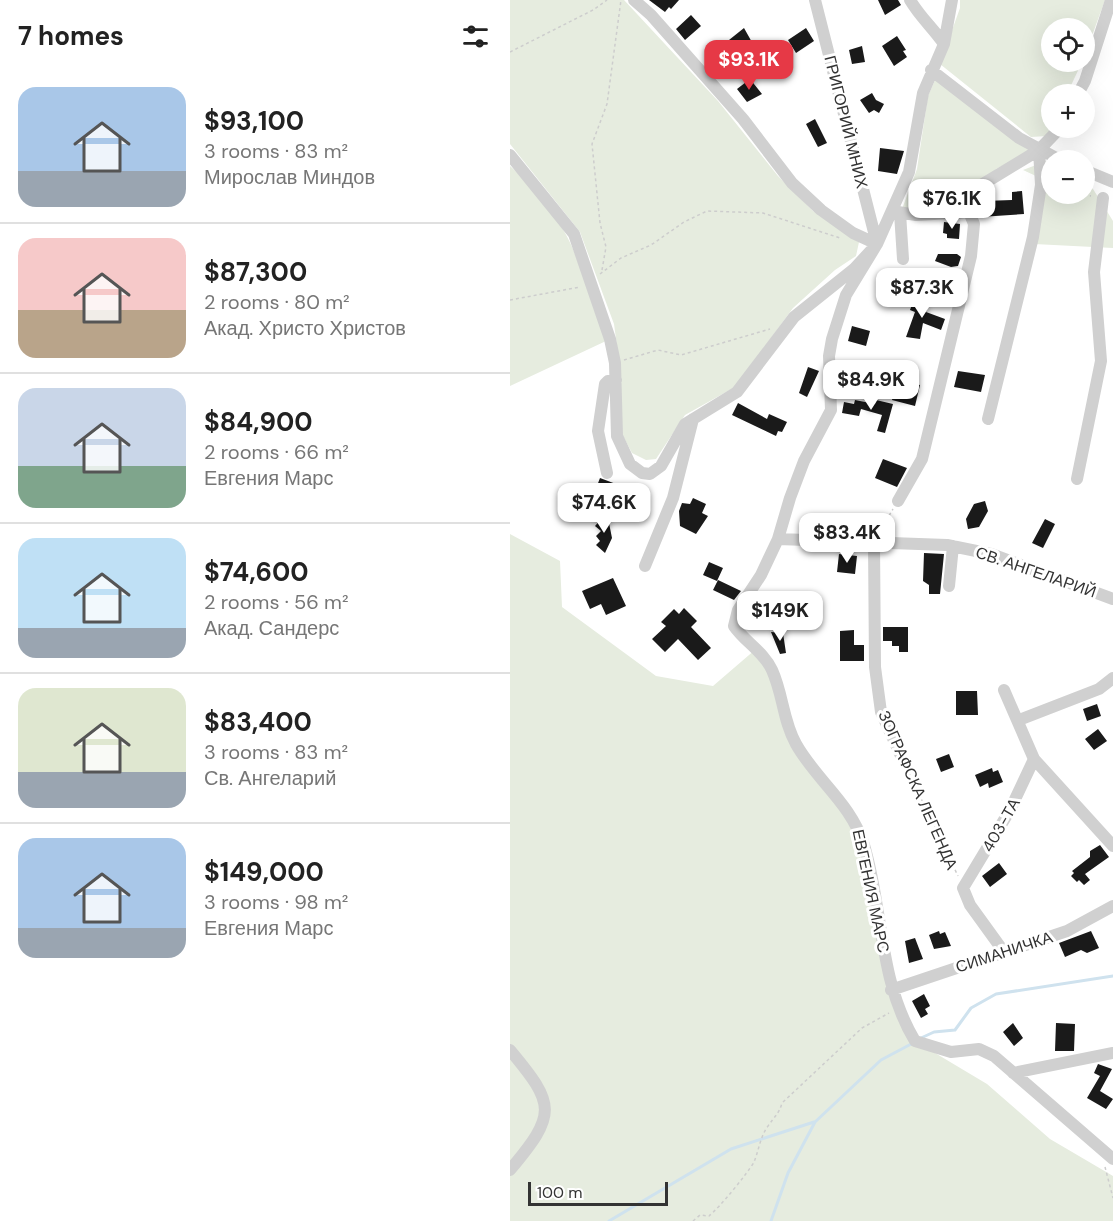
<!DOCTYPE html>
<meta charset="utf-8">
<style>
body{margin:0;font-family:"DM Sans",sans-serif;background:#f2f2f2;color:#222;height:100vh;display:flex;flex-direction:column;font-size:22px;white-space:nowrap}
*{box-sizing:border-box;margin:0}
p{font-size:20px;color:#767676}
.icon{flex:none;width:33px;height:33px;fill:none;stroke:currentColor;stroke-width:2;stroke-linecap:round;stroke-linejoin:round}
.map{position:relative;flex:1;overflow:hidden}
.drawer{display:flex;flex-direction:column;background:#fff;width:510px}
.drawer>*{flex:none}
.tools{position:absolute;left:531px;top:18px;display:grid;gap:12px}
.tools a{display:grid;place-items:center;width:54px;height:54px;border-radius:50%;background:#fff;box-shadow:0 6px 24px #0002;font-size:30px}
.scale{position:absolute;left:18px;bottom:15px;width:140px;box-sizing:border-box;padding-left:6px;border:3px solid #333;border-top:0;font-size:16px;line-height:21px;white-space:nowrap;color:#333;-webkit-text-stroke:4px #fff;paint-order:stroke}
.price{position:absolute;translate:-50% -51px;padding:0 14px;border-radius:12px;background:#fff;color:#222;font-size:20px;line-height:39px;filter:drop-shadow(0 2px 3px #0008)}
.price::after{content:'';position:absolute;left:50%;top:36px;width:18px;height:14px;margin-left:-9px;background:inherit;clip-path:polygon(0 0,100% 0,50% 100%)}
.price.current{background:#e63946;color:#fff}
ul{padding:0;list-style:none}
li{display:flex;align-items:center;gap:18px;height:150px;padding:0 18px}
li+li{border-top:2px solid #e0e0e0}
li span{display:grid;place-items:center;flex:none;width:168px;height:120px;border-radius:18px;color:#555}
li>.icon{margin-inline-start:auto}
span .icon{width:72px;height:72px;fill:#fffc;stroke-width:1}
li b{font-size:26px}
h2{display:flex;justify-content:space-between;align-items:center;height:72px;padding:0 18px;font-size:26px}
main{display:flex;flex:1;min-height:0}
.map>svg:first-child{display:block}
.green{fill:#e6ecdf}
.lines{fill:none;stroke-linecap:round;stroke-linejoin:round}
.stream{stroke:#cfe2ee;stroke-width:3}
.building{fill:#1a1a1a}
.path{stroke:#cdcdcd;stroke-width:1.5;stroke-dasharray:3 3;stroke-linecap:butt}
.minor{stroke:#d0d0d0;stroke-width:12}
.labels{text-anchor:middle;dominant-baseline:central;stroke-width:6;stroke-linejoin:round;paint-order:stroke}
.street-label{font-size:16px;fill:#333;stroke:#fff}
</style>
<main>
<section class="drawer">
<h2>7 homes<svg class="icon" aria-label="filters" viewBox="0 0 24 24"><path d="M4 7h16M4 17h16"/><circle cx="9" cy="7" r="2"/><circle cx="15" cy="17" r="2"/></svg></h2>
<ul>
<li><span style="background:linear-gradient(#a9c7e8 70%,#9aa5b1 0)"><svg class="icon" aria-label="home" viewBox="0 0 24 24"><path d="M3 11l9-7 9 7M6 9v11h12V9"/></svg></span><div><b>$93,100</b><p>3 rooms · 83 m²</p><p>Мирослав Миндов</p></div></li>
<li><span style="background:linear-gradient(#f6c9c9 60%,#b9a48a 0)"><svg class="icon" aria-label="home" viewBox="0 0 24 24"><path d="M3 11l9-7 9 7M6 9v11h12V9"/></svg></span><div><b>$87,300</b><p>2 rooms · 80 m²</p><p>Акад. Христо Христов</p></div></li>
<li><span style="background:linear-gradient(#c9d6e8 65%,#7fa58c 0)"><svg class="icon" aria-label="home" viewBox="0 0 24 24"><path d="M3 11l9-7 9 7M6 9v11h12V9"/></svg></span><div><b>$84,900</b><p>2 rooms · 66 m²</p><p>Евгения Марс</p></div></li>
<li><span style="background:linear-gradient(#bfe0f5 75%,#9aa5b1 0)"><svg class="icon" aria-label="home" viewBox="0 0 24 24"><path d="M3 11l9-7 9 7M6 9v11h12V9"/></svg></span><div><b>$74,600</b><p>2 rooms · 56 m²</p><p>Акад. Сандерс</p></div></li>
<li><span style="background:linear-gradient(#dfe7d0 70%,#9aa5b1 0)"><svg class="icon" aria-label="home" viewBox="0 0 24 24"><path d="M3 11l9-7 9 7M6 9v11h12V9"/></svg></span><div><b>$83,400</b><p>3 rooms · 83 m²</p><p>Св. Ангеларий</p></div></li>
<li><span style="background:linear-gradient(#a9c7e8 75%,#9aa5b1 0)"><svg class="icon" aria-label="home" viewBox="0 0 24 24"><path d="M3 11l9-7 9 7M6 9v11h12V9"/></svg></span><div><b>$149,000</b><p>3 rooms · 98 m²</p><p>Евгения Марс</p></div></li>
</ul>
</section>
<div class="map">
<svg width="603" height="1221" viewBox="0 0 603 1221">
<rect width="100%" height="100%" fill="#fff"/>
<path class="green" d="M0 0H114L208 101 268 176 303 211 349 242 346 256 325 270 283 308 225 387 175 415 146 459 136 460 122 453 112 434 110 368 104 324 70 232 0 144Z
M450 0H595L575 55 574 28H542V62H572L557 94H542L541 127 537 136 521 137 430 64 450 8Z
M426 78 521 151 486 169 461 211 392 209 407 169 418 96Z
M539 160 541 162 542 194H574L575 183 583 189 603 221V248L524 244 526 176 513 170Z
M0 166C26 189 53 222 65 254 76 283 84 312 96 341L0 386Z
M0 534 50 561 52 607 146 676 203 686 246 649 262 669 276 722 344 819 381 990 405 1041 477 1084 540 1139 603 1176V1221H0Z"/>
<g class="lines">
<path class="stream" d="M411 1038 424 1032 445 1030 461 1008 486 994 603 976
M99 1221 221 1149 304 1122
M261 1221 278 1173 305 1122 371 1060 403 1043"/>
</g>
<path class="building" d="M139 0H169L161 9 159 7 155 12Z
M368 0H388L391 5 375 15Z
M181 15 191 26 175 40 166 29Z
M234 28 248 53 231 66 214 44Z
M296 28 304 41 286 53 278 40Z
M387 36 396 50 393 51 397 57 384 66 372 46Z
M352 46 355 62 342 64 339 50Z
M240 79 252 94 237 102 227 89Z
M362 93 366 100 374 104 369 113 364 110 359 113 350 100Z
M305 119 317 143 308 147 296 124Z
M370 148 394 151 387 174 368 171Z
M512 191 514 214 470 217 469 211 474 201 502 200V192Z
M434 222 450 224 449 239 437 238V234L433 233Z
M428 254H447L451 257 448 266 441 267 425 261Z
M381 269H397V286H380Z
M405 296 419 304 416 312 435 319 431 330 413 323 410 339 396 337 405 312 400 310Z
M342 326 360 331 356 346 338 341Z
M298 367 309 371 297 397 289 393Z
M448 371 475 375 471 392 444 387Z
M387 379 410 385 405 406 382 400Z
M345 400 365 404 366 400 383 404 375 433 367 431 372 415 351 409 349 416 332 413 334 402 344 404Z
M228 403 257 419 259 414 277 422 272 432 268 431 266 436 222 415Z
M373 459 397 468 387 487 365 478Z
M90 478 106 484 102 497 85 491Z
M183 498 196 504 192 513 198 516 186 534 170 526 169 511 172 503 180 504Z
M475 501 478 511 469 527 458 529 456 519 464 504Z
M94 516 99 523 102 538 95 553 86 545 90 541 86 536 91 531 85 526Z
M535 519 545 524 533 548 522 543Z
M414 553 434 554 430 594H419V585L413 581Z
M329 554 347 556 345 574 327 572Z
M199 562 213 568 207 581 193 575Z
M103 578 116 606 96 615 91 604 80 609 72 591Z
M208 580 231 591 224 600 203 590Z
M174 608 187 621 181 627 201 648 188 660 168 639 155 652 142 639 156 626 151 622 164 609 169 614Z
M373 627H398V652H389V646H382V641H373Z
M344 630V645H354V661H330V631Z
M261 632 273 633 276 653 270 654Z
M446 691H467L468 715H446Z
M587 704 591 716 577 721 573 709Z
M588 729 597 741 584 750 575 739Z
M439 754 444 767 431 772 426 759Z
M482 768 483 772 488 770 493 782 479 788 478 783 470 787 465 775Z
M590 845 599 857 575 874 580 880 574 885 569 880 567 882 561 876 564 873 562 871 580 857V851Z
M489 863 497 874 480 887 472 876Z
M429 931 430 934 435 932 441 946 424 949 419 935Z
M581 931 589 948 577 953 571 950 555 957 549 943Z
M405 938 413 959 399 963 395 941Z
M414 994 420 1006 415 1009 418 1014 411 1018 402 1001Z
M503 1023 513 1038 504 1046 493 1032Z
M546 1023 565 1024 564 1051H545Z
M588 1064 602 1069 590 1091 603 1099 596 1109 577 1098 590 1076 584 1073Z"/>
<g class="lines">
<path class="path" d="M0 52 83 10 97 0
M568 194 581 196
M92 270 96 247 90 223 82 144 97 104 111 0
M90 274 111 258 141 245 174 222 197 211 253 213 330 238
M0 300 70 287
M114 360 148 350 171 355 260 329
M370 531 383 509
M396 767 448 876
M595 1167 603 1198
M183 1221 190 1215 199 1216C210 1207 237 1174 244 1162 249 1150 250 1137 258 1126 264 1117 269 1114 272 1103L352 1028 379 1013"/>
<path class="minor" d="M124 0 141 15 233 119 282 183 311 210 343 233 367 244
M305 0 367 244
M400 0C410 17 423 28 434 44
M421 70 509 138 550 160
M568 94 575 81 601 0
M0 155 64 234 100 339 105 363 107 436 120 464 132 473 140 474 151 466 175 424 227 392 284 317 344 269 367 244 399 172 413 93 434 44 442 0
M574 170 603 182
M382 211 406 215 459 212
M459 212 473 184 529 150 550 128
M390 213 393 259
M367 244 336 295 322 339 319 356 321 410 294 461 280 498 268 539 251 575 228 610 224 626C235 642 254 652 262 670 273 694 273 721 286 744 306 780 341 803 354 845 374 912 368 979 405 1041L441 1052 469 1049 484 1056 603 1159
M478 419 523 237 531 185 529 150
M97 473 88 431 95 384 98 381 106 380
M567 479 591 361 584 272 593 198
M388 501 412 459 461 256 464 224 459 212
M268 539 437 545 481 554 603 599
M364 542 365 667 371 712 392 758
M135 566 163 498 183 419
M439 586 443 546
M494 690 524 759 603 846
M509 720 589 689 603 678
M494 952 460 905 453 888 500 810 524 759
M381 990 557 931 603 906
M0 1050C46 1105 47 1114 0 1170
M503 1073 603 1053"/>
</g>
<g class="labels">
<g class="street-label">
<text transform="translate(336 122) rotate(76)">ГРИГОРИЙ МНИХ</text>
<text transform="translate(526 572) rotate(19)">СВ. АНГЕЛАРИЙ</text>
<text transform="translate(408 790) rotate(66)">ЗОГРАФСКА ЛЕГЕНДА</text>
<text transform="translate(491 825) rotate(-60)">403-ТА</text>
<text transform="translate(361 891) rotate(78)">ЕВГЕНИЯ МАРС</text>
<text transform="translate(494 952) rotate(-18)">СИМАНИЧКА</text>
</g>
</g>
</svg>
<div class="tools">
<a><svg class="icon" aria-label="locate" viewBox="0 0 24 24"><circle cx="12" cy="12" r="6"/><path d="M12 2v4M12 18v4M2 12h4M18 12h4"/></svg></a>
<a>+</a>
<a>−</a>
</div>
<div class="scale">100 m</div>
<b class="price current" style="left:239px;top:91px">$93.1K</b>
<b class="price" style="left:442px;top:230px">$76.1K</b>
<b class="price" style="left:412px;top:319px">$87.3K</b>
<b class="price" style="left:361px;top:411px">$84.9K</b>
<b class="price" style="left:94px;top:534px">$74.6K</b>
<b class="price" style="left:337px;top:564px">$83.4K</b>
<b class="price" style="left:270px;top:642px">$149K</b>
</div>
</main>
